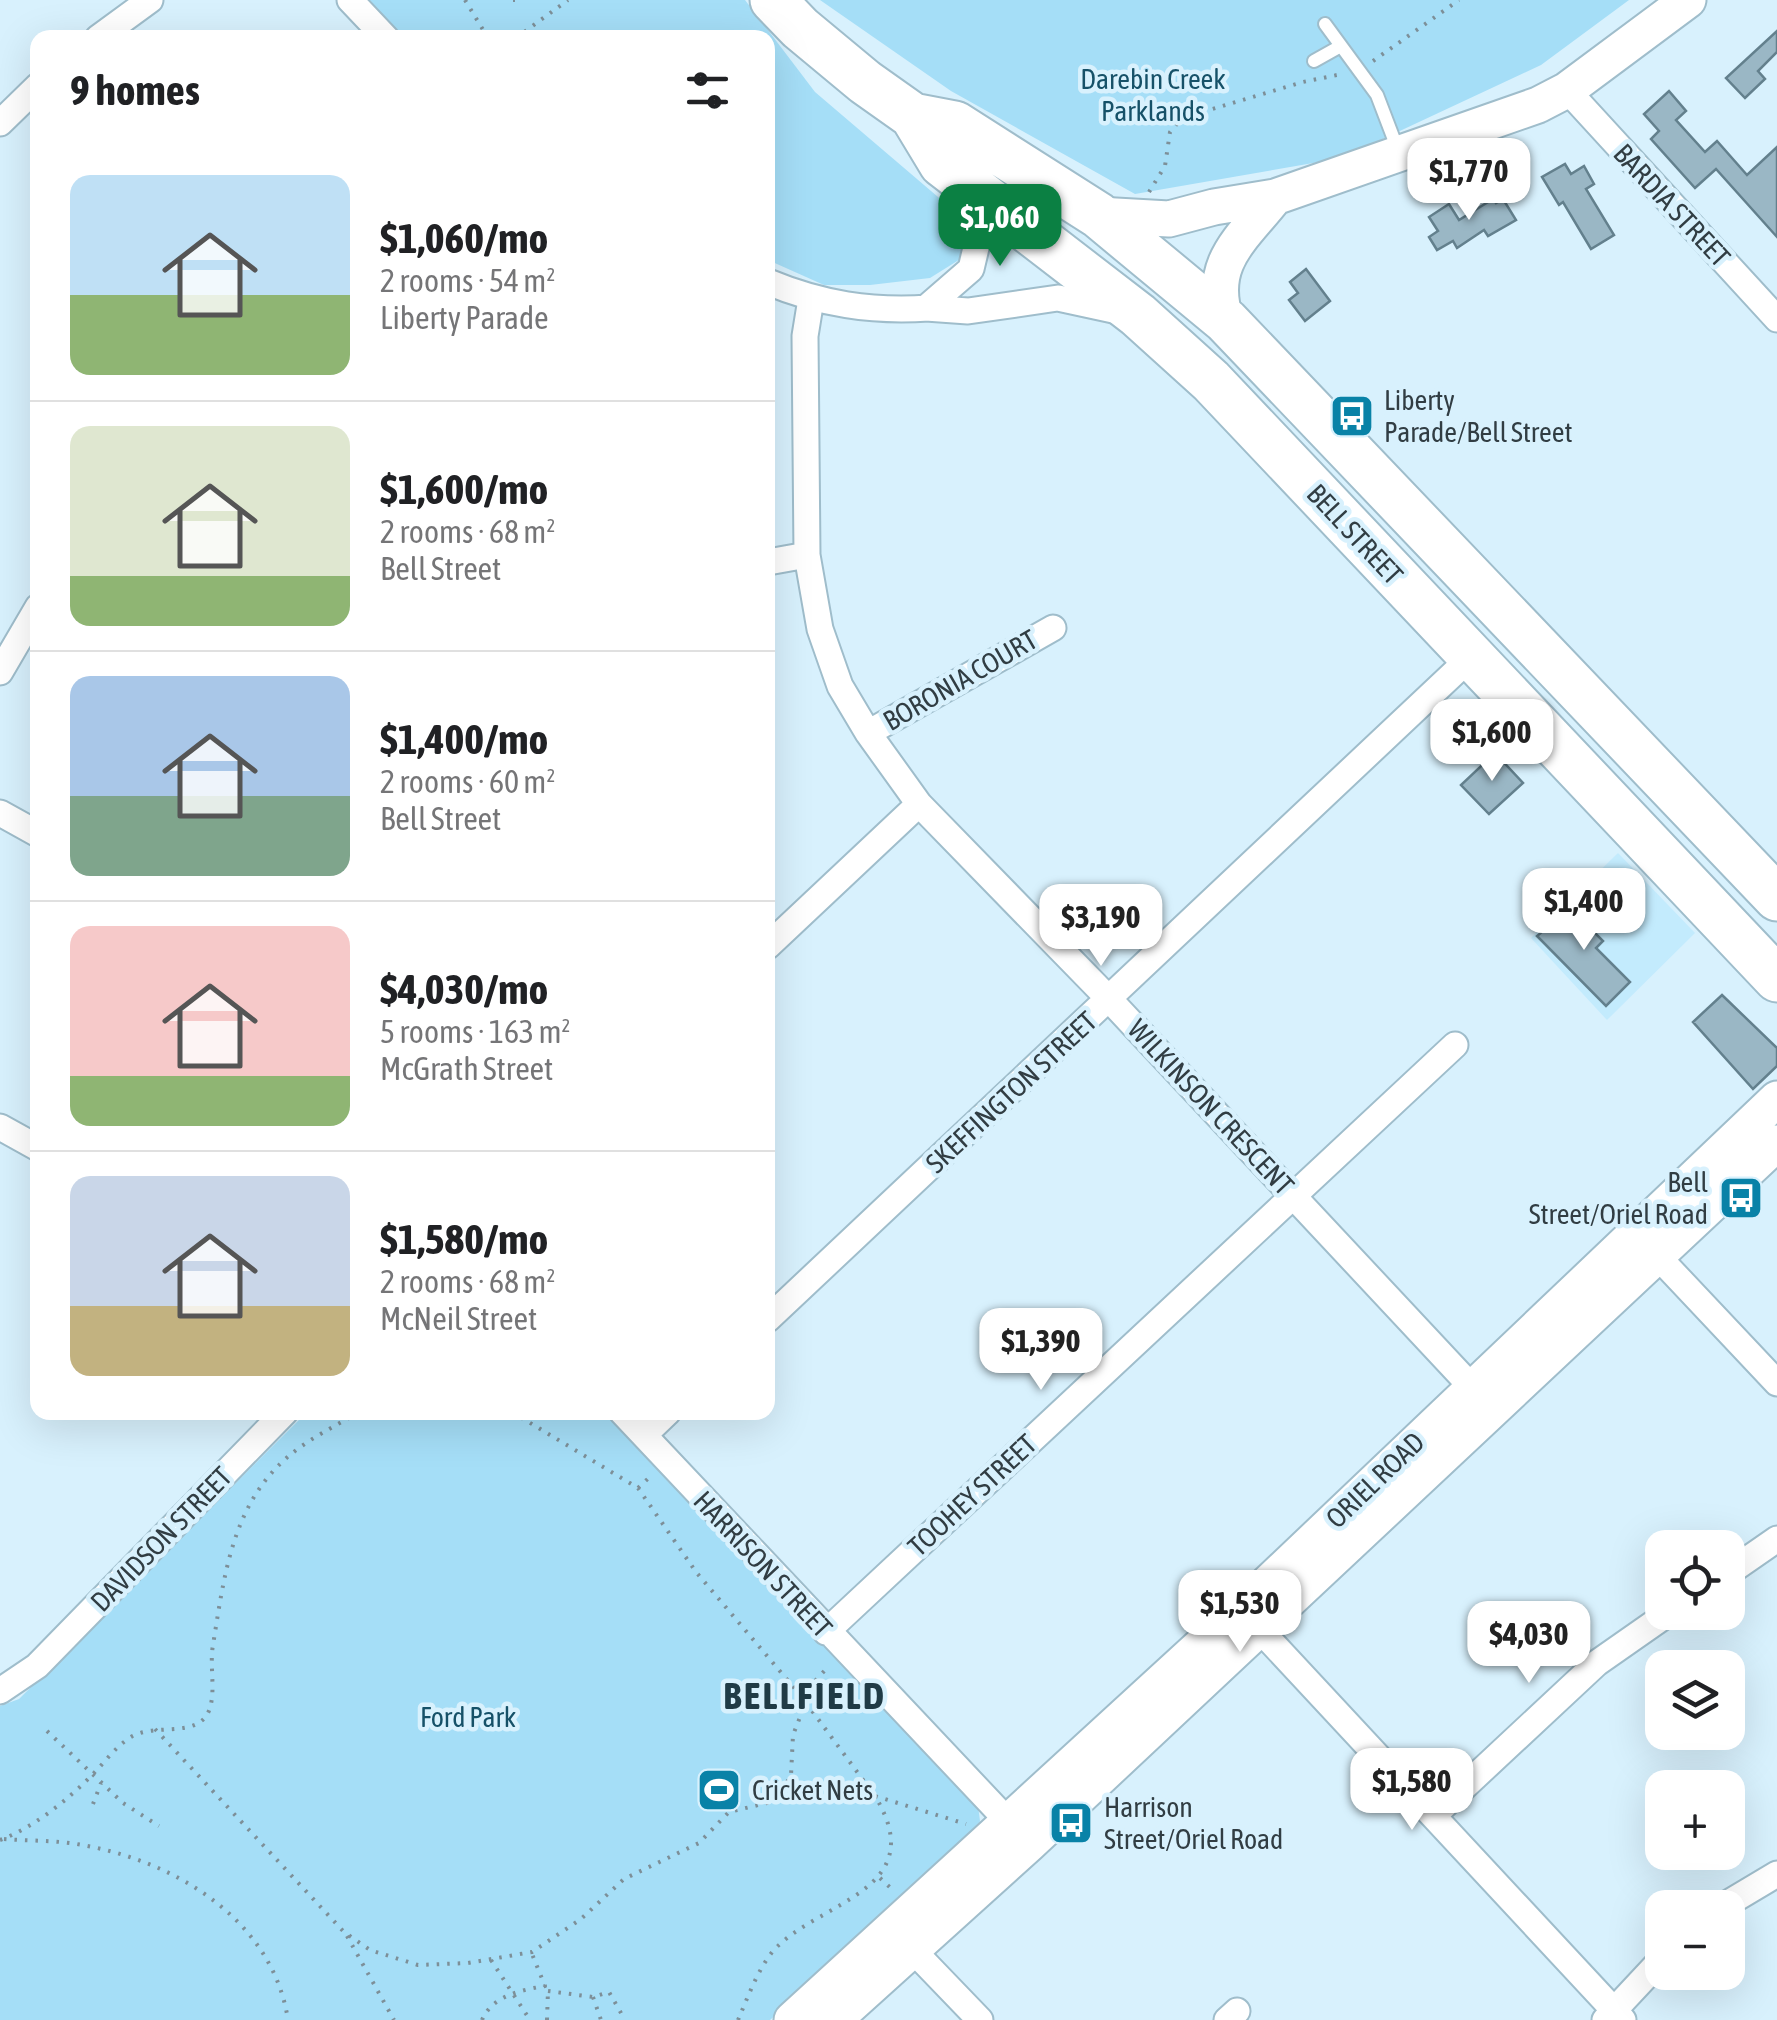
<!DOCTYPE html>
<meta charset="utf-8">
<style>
body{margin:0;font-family:"Asap Condensed",sans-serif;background:#f6f6f6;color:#202124;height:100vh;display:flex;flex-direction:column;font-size:38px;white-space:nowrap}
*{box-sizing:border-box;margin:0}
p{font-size:32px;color:#757577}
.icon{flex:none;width:55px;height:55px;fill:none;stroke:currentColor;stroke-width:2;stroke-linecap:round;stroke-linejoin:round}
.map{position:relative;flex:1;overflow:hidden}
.sheet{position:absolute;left:30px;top:30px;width:745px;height:1390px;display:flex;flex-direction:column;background:#fff;border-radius:20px;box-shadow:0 10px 40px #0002}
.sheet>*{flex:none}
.tools{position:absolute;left:1645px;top:1530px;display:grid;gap:20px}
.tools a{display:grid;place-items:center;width:100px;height:100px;border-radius:20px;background:#fff;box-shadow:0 10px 40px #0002;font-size:50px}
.price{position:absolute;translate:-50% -85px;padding:0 22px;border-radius:20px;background:#fff;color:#222;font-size:32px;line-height:65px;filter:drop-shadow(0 2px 5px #0008)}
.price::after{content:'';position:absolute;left:50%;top:60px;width:30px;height:22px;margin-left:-15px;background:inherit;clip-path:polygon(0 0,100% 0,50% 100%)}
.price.active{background:#0b8043;color:#fff}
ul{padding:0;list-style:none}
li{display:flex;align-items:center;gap:30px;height:250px;padding:0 40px}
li+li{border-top:2px solid #e0e0e0}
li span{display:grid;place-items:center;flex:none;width:280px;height:200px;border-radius:20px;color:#555}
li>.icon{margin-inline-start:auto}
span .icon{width:120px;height:120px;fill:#fffc;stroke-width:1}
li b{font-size:42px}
h2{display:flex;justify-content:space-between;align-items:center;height:120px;padding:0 40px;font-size:42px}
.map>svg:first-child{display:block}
.built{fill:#c3ebfd}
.green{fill:#a5def7}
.building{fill:#9ab7c5;stroke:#63808d;stroke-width:2.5}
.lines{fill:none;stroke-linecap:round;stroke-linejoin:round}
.lane-casing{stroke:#9fbdcb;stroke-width:16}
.street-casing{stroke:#9fbdcb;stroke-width:29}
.secondary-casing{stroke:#9fbdcb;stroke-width:39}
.highway-casing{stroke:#9fbdcb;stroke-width:49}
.path{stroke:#7d8f98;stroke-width:4;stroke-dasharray:2.5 8;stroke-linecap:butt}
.lane{stroke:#fff;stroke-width:12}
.street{stroke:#fff;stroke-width:25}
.secondary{stroke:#fff;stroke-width:35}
.highway{stroke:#fff;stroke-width:45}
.labels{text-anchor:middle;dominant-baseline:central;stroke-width:9;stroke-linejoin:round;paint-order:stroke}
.park-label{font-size:28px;fill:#165168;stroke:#d8f1fd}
.street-label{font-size:28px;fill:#313d43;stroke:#d8f1fd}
.poi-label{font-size:28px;fill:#313d43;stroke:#d8f1fd;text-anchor:start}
.district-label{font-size:38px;font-weight:bold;letter-spacing:2.5px;fill:#203b46;stroke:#d8f1fd}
</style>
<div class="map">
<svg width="1777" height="2020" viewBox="0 0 1777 2020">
<rect width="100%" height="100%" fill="#d8f1fd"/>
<path class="built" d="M1618 853 1695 933 1607 1020 1531 938Z"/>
<path class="green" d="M362 0H745L815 92 958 214 962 258 930 278 870 285H824L768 260V38L404 37Z
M820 0H1629L1541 65 1342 158 1135 194 951 91Z
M306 1413H610L978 1806 980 1821 975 1837 770 2020H0V1706L19 1699Z"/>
<path class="building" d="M1777 31V52L1758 71 1765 79 1745 98 1726 78Z
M1669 91 1686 111 1676 120 1705 152 1717 141 1747 175 1777 147V237L1716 169 1695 188 1651 139 1659 131 1644 114Z
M1565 164 1571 174 1584 166 1594 184 1586 189 1614 235 1591 249 1563 202 1559 205 1542 177Z
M1493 199 1496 203 1503 199 1516 220 1488 236 1484 230 1457 248 1453 241 1437 250 1429 237 1438 231 1429 217 1449 204 1459 220Z
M1306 269 1330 301 1305 321 1289 300 1298 293 1290 282Z
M1495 753 1523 783 1489 814 1461 785Z
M1578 902 1597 921 1590 928 1603 941 1596 948 1630 982 1606 1006 1537 936Z
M1722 995 1777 1048V1066L1753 1089 1693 1022Z"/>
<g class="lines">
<defs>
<path id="lane" d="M1325 24 1377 95 1398 150
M1314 61 1339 47"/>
<path id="street" d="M350 0 386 38
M98 38 150 0
M1567 90 1777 319
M0 123 38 86
M768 282C821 304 871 312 929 308
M811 299 805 336 807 555 820 629 840 686 868 733 919 804 1109 999 1483 1399
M926 308 968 311 1058 298 1118 311
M926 308 971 269 979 235 976 190
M768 562 807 555
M0 672 38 607
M868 733 1053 628
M0 813 38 834
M768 946 919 804
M0 1127 38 1148
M1647 1245 1777 1383
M768 1319 1471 657
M622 1412 1019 1833
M644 1435 668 1412
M1728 1573 1777 1539
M1248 1617 1623 2020
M826 1632 1455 1045
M0 1691 37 1666 285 1412
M1434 1815 1597 1663 1670 1612
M1720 1908 1777 1874
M903 1940 980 2020
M1227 2020 1237 2011
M1605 2020 1662 1959"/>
<path id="secondary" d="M1098 215 1169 219 1214 207 1275 197 1538 105 1567 90 1688 0
M1226 321C1206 263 1243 238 1275 197
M792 2020 1241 1609 1777 1099
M834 2020 1029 1844 1777 1143"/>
<path id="highway" d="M773 0 800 28 865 82 913 116 955 124 1098 215 1226 321 1777 898
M913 116 942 164 1138 315 1211 381 1777 979"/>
</defs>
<use href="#lane" class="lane-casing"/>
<use href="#street" class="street-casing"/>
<use href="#secondary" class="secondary-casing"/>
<use href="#highway" class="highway-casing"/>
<path class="path" d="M465 0 488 38
M513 0H515
M516 38 568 0
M1373 61 1459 0
M1149 192 1165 166 1170 132 1182 118 1303 82 1342 74
M512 1412 638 1488 696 1572 801 1696 875 1796
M638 1488 653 1474
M801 1696 828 1667
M155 1729 344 1932 370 1950 418 1965 468 1963 532 1952 581 1919 624 1879 699 1843 729 1812 771 1802 780 1795 791 1775 793 1735 806 1702
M47 1731 123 1803 159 1826
M93 1804 101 1783
M4 1839C30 1841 57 1840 82 1845 175 1861 273 1920 288 2020
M0 1840C33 1828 69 1799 93 1774 106 1761 115 1747 131 1737 153 1723 195 1738 208 1713 217 1694 209 1666 213 1645 225 1571 233 1496 299 1448 318 1434 339 1424 359 1412
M880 1878 895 1892
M347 1936 394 2020
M491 1960 530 2020
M548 1991 593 1997 609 1992 625 2020
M593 1997 601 2020
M482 2020C492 1996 521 1990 545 1986L532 1954
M547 2020 548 1990
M738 2020C748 1997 757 1971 773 1951 818 1901 933 1891 875 1796L966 1824"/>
<use href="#lane" class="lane"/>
<use href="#street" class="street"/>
<use href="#secondary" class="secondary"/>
<use href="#highway" class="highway"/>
</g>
<defs>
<symbol id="bus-square" viewBox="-11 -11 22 22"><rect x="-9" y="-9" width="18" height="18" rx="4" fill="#0982a7" stroke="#d8f1fd"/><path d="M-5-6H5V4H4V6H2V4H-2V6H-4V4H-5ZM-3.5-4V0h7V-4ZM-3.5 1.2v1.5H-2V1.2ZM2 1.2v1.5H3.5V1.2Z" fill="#fff"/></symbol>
<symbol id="stadium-square" viewBox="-11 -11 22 22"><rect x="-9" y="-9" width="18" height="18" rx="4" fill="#0982a7" stroke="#d8f1fd"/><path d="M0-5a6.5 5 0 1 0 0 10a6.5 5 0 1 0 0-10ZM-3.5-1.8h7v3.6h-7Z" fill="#fff"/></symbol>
</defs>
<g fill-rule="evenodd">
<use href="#bus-square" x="1327" y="391" width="50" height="50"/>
<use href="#bus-square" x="1716" y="1173" width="50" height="50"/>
<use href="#stadium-square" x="694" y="1765" width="50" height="50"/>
<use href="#bus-square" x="1046" y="1798" width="50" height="50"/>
</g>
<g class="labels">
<g class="park-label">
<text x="1153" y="79">Darebin Creek<tspan x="1153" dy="32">Parklands</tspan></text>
<text x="468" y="1717">Ford Park</text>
</g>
<g class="street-label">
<text transform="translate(1672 205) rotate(47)">BARDIA STREET</text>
<text transform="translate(1355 534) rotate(47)">BELL STREET</text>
<text transform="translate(960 680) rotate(-30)">BORONIA COURT</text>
<text transform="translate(1011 1092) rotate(-43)">SKEFFINGTON STREET</text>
<text transform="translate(1211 1107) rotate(47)">WILKINSON CRESCENT</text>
<text transform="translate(1375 1480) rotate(-44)">ORIEL ROAD</text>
<text transform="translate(972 1495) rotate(-43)">TOOHEY STREET</text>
<text transform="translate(161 1539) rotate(-46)">DAVIDSON STREET</text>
<text transform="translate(763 1564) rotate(47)">HARRISON STREET</text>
</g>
<g class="poi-label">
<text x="1384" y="400">Liberty<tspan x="1384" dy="32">Parade/Bell Street</tspan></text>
<text x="1708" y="1182" text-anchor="end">Bell<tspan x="1708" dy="32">Street/Oriel Road</tspan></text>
<text x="752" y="1790">Cricket Nets</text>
<text x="1104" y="1807">Harrison<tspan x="1104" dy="32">Street/Oriel Road</tspan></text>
</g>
<g class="district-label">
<text x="805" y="1695">BELLFIELD</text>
</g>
</g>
</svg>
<div class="tools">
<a><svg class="icon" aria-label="locate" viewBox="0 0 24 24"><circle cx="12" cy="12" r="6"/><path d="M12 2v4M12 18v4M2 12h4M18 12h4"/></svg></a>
<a><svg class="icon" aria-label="layers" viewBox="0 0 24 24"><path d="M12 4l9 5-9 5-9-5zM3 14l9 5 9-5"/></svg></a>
<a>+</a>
<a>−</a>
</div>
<b class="price" style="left:1469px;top:223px">$1,770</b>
<b class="price active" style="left:1000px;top:269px">$1,060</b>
<b class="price" style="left:1492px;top:784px">$1,600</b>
<b class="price" style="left:1584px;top:953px">$1,400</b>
<b class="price" style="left:1101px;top:969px">$3,190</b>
<b class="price" style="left:1041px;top:1393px">$1,390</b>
<b class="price" style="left:1240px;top:1655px">$1,530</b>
<b class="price" style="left:1529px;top:1686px">$4,030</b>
<b class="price" style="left:1412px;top:1833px">$1,580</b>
<section class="sheet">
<h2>9 homes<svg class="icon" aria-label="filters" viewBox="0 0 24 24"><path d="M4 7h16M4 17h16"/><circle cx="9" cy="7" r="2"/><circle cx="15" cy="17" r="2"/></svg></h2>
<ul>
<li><span style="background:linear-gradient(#bfe0f5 60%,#8fb573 0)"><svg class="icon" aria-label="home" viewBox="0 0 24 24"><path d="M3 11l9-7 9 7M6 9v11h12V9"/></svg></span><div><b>$1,060/mo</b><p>2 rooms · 54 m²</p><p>Liberty Parade</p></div></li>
<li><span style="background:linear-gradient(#dfe7d0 75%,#8fb573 0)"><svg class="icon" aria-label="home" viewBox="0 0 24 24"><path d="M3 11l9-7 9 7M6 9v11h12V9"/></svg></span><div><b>$1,600/mo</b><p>2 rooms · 68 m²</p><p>Bell Street</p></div></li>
<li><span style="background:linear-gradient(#a9c7e8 60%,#7fa58c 0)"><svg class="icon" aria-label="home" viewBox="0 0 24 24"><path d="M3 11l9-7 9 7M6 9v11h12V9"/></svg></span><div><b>$1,400/mo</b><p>2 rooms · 60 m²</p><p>Bell Street</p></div></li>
<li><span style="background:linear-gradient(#f6c9c9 75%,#8fb573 0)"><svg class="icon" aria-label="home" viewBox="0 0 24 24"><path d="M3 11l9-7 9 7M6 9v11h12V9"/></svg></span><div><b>$4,030/mo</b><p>5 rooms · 163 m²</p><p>McGrath Street</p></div></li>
<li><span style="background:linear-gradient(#c9d6e8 65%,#c2b280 0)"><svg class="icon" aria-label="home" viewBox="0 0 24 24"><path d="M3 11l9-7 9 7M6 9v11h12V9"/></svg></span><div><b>$1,580/mo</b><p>2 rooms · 68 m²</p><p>McNeil Street</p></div></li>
</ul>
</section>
</div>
